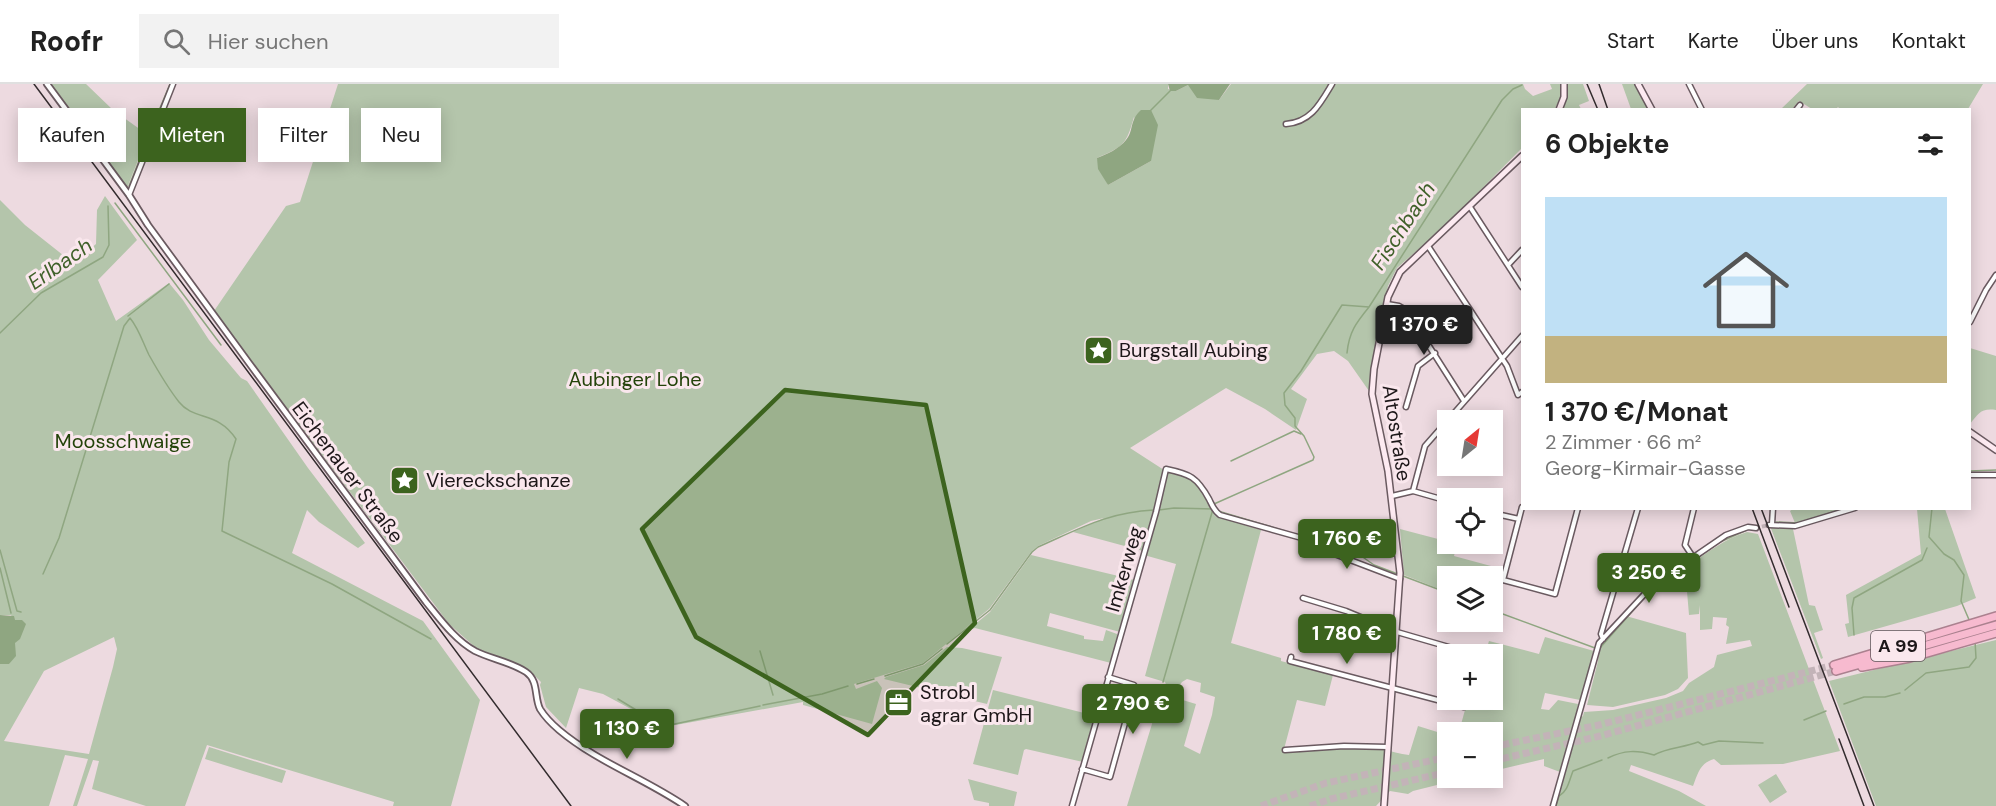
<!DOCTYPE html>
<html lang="de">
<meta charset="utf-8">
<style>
body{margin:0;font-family:"DM Sans",sans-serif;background:#f2f2f2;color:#222;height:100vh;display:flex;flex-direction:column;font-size:22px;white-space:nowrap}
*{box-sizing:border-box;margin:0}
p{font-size:20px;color:#767676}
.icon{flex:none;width:33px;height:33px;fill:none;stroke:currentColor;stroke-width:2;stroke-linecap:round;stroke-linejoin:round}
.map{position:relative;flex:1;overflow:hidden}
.panel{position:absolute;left:1521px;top:24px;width:450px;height:402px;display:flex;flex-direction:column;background:#fff;border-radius:0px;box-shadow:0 3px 15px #0003}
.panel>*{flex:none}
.hud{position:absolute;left:18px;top:24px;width:570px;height:54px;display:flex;gap:12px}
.needle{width:39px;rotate:30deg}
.controls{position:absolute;left:1437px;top:326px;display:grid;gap:12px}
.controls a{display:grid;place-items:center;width:66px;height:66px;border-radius:0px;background:#fff;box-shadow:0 3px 15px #0003;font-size:30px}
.price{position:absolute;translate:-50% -51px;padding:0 14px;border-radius:6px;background:#3c631e;color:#fff;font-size:20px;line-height:39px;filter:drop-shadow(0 2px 3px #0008)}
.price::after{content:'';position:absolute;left:50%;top:36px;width:18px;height:14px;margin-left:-9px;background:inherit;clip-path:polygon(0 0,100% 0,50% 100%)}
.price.active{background:#222;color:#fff}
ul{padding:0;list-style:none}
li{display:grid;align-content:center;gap:12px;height:318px;padding:0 24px}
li+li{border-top:2px solid #e0e0e0}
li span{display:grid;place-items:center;height:186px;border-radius:0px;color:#555}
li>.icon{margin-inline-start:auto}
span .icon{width:108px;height:108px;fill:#fffc;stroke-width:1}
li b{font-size:26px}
h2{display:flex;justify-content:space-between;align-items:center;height:72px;padding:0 24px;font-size:26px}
.pill{padding:0 21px;border-radius:0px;background:#fff;box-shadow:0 3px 15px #0003;font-size:21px;line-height:54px}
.pill.active{background:#3c631e;color:#fff}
header{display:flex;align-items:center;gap:36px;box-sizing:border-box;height:84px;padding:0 30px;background:#fff;border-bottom:2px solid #e0e0e0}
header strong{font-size:28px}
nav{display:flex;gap:33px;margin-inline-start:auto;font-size:21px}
.search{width:420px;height:54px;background:#f2f2f2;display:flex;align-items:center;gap:15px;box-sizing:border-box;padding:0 21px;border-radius:0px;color:#767676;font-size:22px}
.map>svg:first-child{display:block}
.green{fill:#b4c5ab;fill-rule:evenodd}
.water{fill:#8fa681}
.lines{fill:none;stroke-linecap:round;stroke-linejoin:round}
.stream{stroke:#8fa681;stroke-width:1.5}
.minor-tunnel{stroke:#c3b3b8;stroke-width:4;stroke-dasharray:4 2;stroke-linecap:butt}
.motorway-tunnel{stroke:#c3b3b8;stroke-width:7;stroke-dasharray:7 3.5;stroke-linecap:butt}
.minor-casing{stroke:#6a5a60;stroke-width:7}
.tertiary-casing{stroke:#6a5a60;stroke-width:8}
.secondary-casing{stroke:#6a5a60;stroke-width:8}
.motorway-casing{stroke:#ab818f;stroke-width:10}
.minor{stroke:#fff;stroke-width:4}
.tertiary{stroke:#fff;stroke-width:4.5}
.secondary{stroke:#fdeaf1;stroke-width:5}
.motorway{stroke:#f7bacf;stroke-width:7}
.rail{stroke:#332c2e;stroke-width:1.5}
.marked{fill:#3c631e;fill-opacity:0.2;stroke:#3c631e;stroke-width:4.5;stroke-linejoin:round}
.labels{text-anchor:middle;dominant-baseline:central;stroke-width:6;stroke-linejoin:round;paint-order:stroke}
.shield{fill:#fae7ed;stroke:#5f5559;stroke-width:1.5}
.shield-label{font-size:18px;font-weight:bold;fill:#1d1719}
.poi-label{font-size:20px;fill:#1d1719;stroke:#fae7ed;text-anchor:start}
.park-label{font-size:20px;fill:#24430a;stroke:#fae7ed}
.street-label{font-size:20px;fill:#1d1719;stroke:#fae7ed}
.water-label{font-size:21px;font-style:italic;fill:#40612a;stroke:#fae7ed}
</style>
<header>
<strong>Roofr</strong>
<div class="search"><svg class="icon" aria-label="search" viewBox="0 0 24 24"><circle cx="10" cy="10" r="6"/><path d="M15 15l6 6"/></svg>Hier suchen</div>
<nav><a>Start</a><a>Karte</a><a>Über uns</a><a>Kontakt</a></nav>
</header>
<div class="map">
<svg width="1996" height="722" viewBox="0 0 1996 722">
<rect width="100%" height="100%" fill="#eddae0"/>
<path class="green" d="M51 0H86L113 26 148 51 127 104Z
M338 0H1168V5L1176 7 1188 1 1219 16 1231 0H1523L1525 5 1533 12 1552 5 1550 0H1561V12L1555 25 1522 26V64L1443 144 1397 184 1388 202 1369 307 1348 277 1334 267 1317 270 1291 305 1307 315 1296 346 1265 325 1226 304 1130 364 1164 386 1143 467 1073 448 1104 434 1091 437 1038 462 1031 468 989 525 923 579 854 600 856 605 877 597 882 604 872 640 803 621V618L670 642 655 638 603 610 579 604 566 644 546 623 540 601 541 598 532 589 476 564 449 540 214 227 286 122 300 118ZM1134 33 1151 77 1108 101 1097 74C1124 62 1126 61 1134 33Z
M1567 0H1583L1589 17 1579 21 1581 25 1562 26Z
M1622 0H1636L1648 25H1631Z
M1807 0H1983L1968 25 1841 26 1838 23 1836 25H1812L1799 17 1792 25H1781Z
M105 112 137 156 98 196 116 237 169 199 183 216 209 256 241 294 247 297 308 384 365 459 358 464 319 438 307 426 292 469 423 537 480 616 451 722H393L394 718 207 661 185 722H146L92 705 99 677 93 676 77 722H73L88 675 65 671 49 722H0V580H9C13 566 21 544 11 531H0V116L25 141 73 179 96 160 97 126ZM114 553 117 565 113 583 89 670 4 657 44 587Z
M1970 264 1996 272V326C1981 324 1979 329 1970 340Z
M1171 387C1194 392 1209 409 1215 432L1261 446 1231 559 1281 574V577L1333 591 1325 622 1297 616 1283 669C1315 664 1350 659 1382 665 1391 667 1400 670 1409 671L1418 642 1447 651 1448 693H1469L1413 707 1408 710 1390 707 1376 722H1127L1155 630 1163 624 1172 627 1176 614 1196 620 1184 662 1200 670 1212 631 1215 613 1200 608 1201 599 1187 595 1182 598 1176 606 1167 603 1165 598 1145 592 1176 480 1144 471 1166 389Z
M1794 424H1843V425L1795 439 1790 427Z
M1917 425H1945L1976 514 1957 522 1848 553 1845 540 1849 539 1846 511 1921 470Z
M1770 442 1793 445 1809 521 1815 522 1823 546 1814 549 1823 574 1821 575Z
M1400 445 1457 460 1454 472 1502 485 1493 526 1492 492H1448L1447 508 1404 491Z
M1747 448 1758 450 1840 667 1783 680 1721 681 1714 675C1700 679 1698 689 1693 702L1631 681 1629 687 1679 707 1706 722H1550L1560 688 1544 682V675L1493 687 1492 648H1456L1457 644H1460L1468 615H1492V570H1485L1489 557 1539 570 1545 553 1594 567 1580 616 1545 609 1541 625 1549 626 1558 616 1578 620 1575 637 1583 632 1584 628 1613 626 1666 614 1683 607 1689 599 1714 583 1717 571 1752 562 1750 556 1726 560 1729 543 1726 541 1727 534 1713 533 1712 545 1700 546V521L1699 530 1689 531 1685 484C1705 470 1724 455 1747 448Z
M1031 471 1135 496 1120 548 1050 529 1047 542 1084 552V555L1103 557 1106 546 1117 550 1118 553 1111 579 975 544 968 546 990 528Z
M1626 532 1686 549 1688 594 1678 605 1665 611 1613 623 1587 621 1598 577 1599 563Z
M1996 556V722H1876L1829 597Z
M947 563 962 564 1002 573 987 620 884 595 886 593 924 581Z
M993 606 1096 632 1083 678 1026 665 1024 666 1018 691 973 680Z
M209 663 286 687 282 699 205 675Z
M1776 690 1787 708 1770 719 1758 701Z
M968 695 1017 708 1014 722H989V719L974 716Z"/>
<path class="water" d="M1168 0H1230L1219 16 1197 14 1188 1 1176 7H1170Z
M1141 26H1151L1158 41 1151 77 1108 101 1098 85 1097 74C1107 70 1119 65 1126 56 1134 47 1129 37 1141 26Z
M0 531 14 532 15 536H22L26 540 20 555 15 559 16 572 9 580H0Z"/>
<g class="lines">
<path class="stream" d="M1151 26 1170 7
M150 48 170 0
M129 102 149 52
M115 119 221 261
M128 232 169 200
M0 249 41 209 103 173 109 161 108 122
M1347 269C1349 248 1356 239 1369 223
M1231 377 1294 347 1301 350
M1970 387 1996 386
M1199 396 1214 421
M1214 420 1313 376 1314 373 1304 352 1295 342V334L1285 321 1284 309 1301 287 1342 221 1369 223 1502 16 1513 5 1522 1
M1932 424 1929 453 1944 470 1954 476 1964 491 1961 517 1970 538
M1159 426 1174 424 1214 425
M1218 427 1285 447
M1815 434 1845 424
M1776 438 1799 439
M1302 452 1350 464 1374 481 1448 509
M0 466 17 527 21 528
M0 484 11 529
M43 490 59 454 124 242 130 234C139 245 143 259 149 271 158 287 168 304 179 318 194 337 218 327 236 355L229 378 222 447 332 500 431 555
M1492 526 1595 564
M1854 551 1852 524 1854 514 1922 476 1927 464
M947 560 990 526 1032 468 1038 463C1079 445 1108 428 1154 426
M1600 564 1645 513 1656 503 1720 458 1747 446
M760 567 773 611
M885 592 923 580 942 565
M1163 598 1213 425
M857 600 874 595
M1905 606 1926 589 1969 583 1976 574 1975 557
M618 615 656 638 670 641 760 622
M1844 620 1864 613H1885L1900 609
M763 621 822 610 848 602
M1804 636 1826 627
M1608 674C1624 666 1637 666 1654 671 1668 663 1683 664 1698 658L1703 661 1719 657 1763 659
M1556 722 1559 712C1568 707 1569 697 1573 687L1602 676"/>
<path class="minor-tunnel" d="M1756 444 1769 441"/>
<path class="motorway-tunnel" d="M1492 663 1599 641 1834 581
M1492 677 1600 652 1836 587
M1261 722 1326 699 1448 673
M1310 722 1331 715 1448 688"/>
<defs>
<path id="minor" d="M1689 0 1702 26
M1796 26 1800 21
M1286 40C1311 38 1320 20 1332 0
M129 111 173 0
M1470 123 1522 203
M1428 162 1507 282 1518 311 1522 308
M1508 181 1522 166
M1387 220 1399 222 1406 226 1464 317
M1970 238 1986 206 1996 191
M1406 323 1418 282 1435 269
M1448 336 1522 252
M1970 391H1996
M1413 407 1425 362 1448 336
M1392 412 1413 407 1448 417
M1522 423 1503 496 1555 510 1578 424
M1492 429 1519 435
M1772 440 1773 424
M1769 441 1795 442 1855 424
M1693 473 1685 461 1694 424
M1303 514 1346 527 1397 548 1473 570
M1603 555 1601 550 1638 424
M1291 573 1290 577 1464 623
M1285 666 1344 662 1388 663
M1082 685 1110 693 1135 603 1134 601 1108 593
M1072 722 1156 428 1166 385C1190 390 1197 393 1209 415 1212 421 1214 427 1220 431L1316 458V463L1400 495
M1553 722 1599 559 1653 501 1726 451 1748 443 1756 444"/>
<path id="tertiary" d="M47 0 129 111 148 141 249 279 426 518C440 535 455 556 475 567 491 575 511 578 526 588 539 597 534 613 540 625 545 633 552 640 559 646 597 678 644 694 685 722"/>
<path id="secondary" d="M1638 0 1652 26
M1559 26 1564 13V0
M1970 348 1996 366
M1384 722 1400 489 1388 387 1372 310 1374 285 1388 213 1400 188 1522 72"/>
<path id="motorway" d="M1834 581 1996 532
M1862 583 1910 574 1996 549
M1836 587 1996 541"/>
</defs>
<use href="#minor" class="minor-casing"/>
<use href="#tertiary" class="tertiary-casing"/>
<use href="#secondary" class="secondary-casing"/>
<use href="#motorway" class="motorway-casing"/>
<use href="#minor" class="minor"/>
<use href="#tertiary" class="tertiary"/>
<use href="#secondary" class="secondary"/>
<use href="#motorway" class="motorway"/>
<path class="rail" d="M34 0 571 722
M1587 0 1598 26
M1599 0 1608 26
M1752 424 1789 523
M1761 424 1874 722
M1839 655 1864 722"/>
</g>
<path class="marked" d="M785 306 926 321 975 539 868 651 696 553 642 445Z"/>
<defs>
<symbol id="sight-square" viewBox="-11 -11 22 22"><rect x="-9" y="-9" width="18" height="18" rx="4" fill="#3c631e" stroke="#fae7ed"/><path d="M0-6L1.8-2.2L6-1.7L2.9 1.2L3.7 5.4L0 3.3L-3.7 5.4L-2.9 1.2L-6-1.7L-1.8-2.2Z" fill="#fff"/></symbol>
<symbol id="office-square" viewBox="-11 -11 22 22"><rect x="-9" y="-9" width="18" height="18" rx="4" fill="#3c631e" stroke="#fae7ed"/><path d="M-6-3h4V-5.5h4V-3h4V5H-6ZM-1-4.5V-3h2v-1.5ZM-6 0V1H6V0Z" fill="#fff"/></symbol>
</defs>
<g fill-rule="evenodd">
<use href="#sight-square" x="1082" y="250" width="33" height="33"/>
<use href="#sight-square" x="388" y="380" width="33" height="33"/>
<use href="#office-square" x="882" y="602" width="33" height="33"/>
</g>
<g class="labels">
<rect class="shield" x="1871" y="547" width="54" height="30" rx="4.5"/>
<g class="shield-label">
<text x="1898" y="562">A 99</text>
</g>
<g class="poi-label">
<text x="1119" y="266">Burgstall Aubing</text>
<text x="426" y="396">Viereckschanze</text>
<text x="920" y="608">Strobl<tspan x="920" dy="23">agrar GmbH</tspan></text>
</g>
<g class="park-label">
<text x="635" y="295">Aubinger Lohe</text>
<text x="123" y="357">Moosschwaige</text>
</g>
<g class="street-label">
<text transform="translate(1397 349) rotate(81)">Altostraße</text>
<text transform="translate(348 388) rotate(53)">Eichenauer Straße</text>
<text transform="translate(1124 485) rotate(-74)">Imkerweg</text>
</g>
<g class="water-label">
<text transform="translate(1403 142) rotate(-57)">Fischbach</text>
<text transform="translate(60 180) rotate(-35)">Erlbach</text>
</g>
</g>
</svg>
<div class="controls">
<a><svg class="needle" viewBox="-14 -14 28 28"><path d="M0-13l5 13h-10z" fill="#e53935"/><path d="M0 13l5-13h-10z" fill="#767676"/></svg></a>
<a><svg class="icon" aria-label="locate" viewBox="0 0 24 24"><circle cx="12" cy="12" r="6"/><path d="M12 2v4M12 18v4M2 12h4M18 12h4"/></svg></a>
<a><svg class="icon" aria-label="layers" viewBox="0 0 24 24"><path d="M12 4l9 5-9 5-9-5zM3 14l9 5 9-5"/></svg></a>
<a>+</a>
<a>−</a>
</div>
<b class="price active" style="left:1424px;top:272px">1 370 €</b>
<b class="price" style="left:1347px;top:486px">1 760 €</b>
<b class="price" style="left:1649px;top:520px">3 250 €</b>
<b class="price" style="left:1347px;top:581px">1 780 €</b>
<b class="price" style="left:1133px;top:651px">2 790 €</b>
<b class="price" style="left:627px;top:676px">1 130 €</b>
<div class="hud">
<a class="pill">Kaufen</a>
<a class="pill active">Mieten</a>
<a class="pill">Filter</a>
<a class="pill">Neu</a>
</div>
<section class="panel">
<h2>6 Objekte<svg class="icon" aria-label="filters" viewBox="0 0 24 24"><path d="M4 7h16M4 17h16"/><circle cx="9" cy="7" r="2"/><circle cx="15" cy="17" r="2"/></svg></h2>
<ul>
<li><span style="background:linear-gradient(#bfe0f5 75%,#c2b280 0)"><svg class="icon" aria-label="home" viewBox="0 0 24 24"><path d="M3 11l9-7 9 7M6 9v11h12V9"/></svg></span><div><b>1 370 €/Monat</b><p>2 Zimmer · 66 m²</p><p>Georg-Kirmair-Gasse</p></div></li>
</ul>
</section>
</div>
